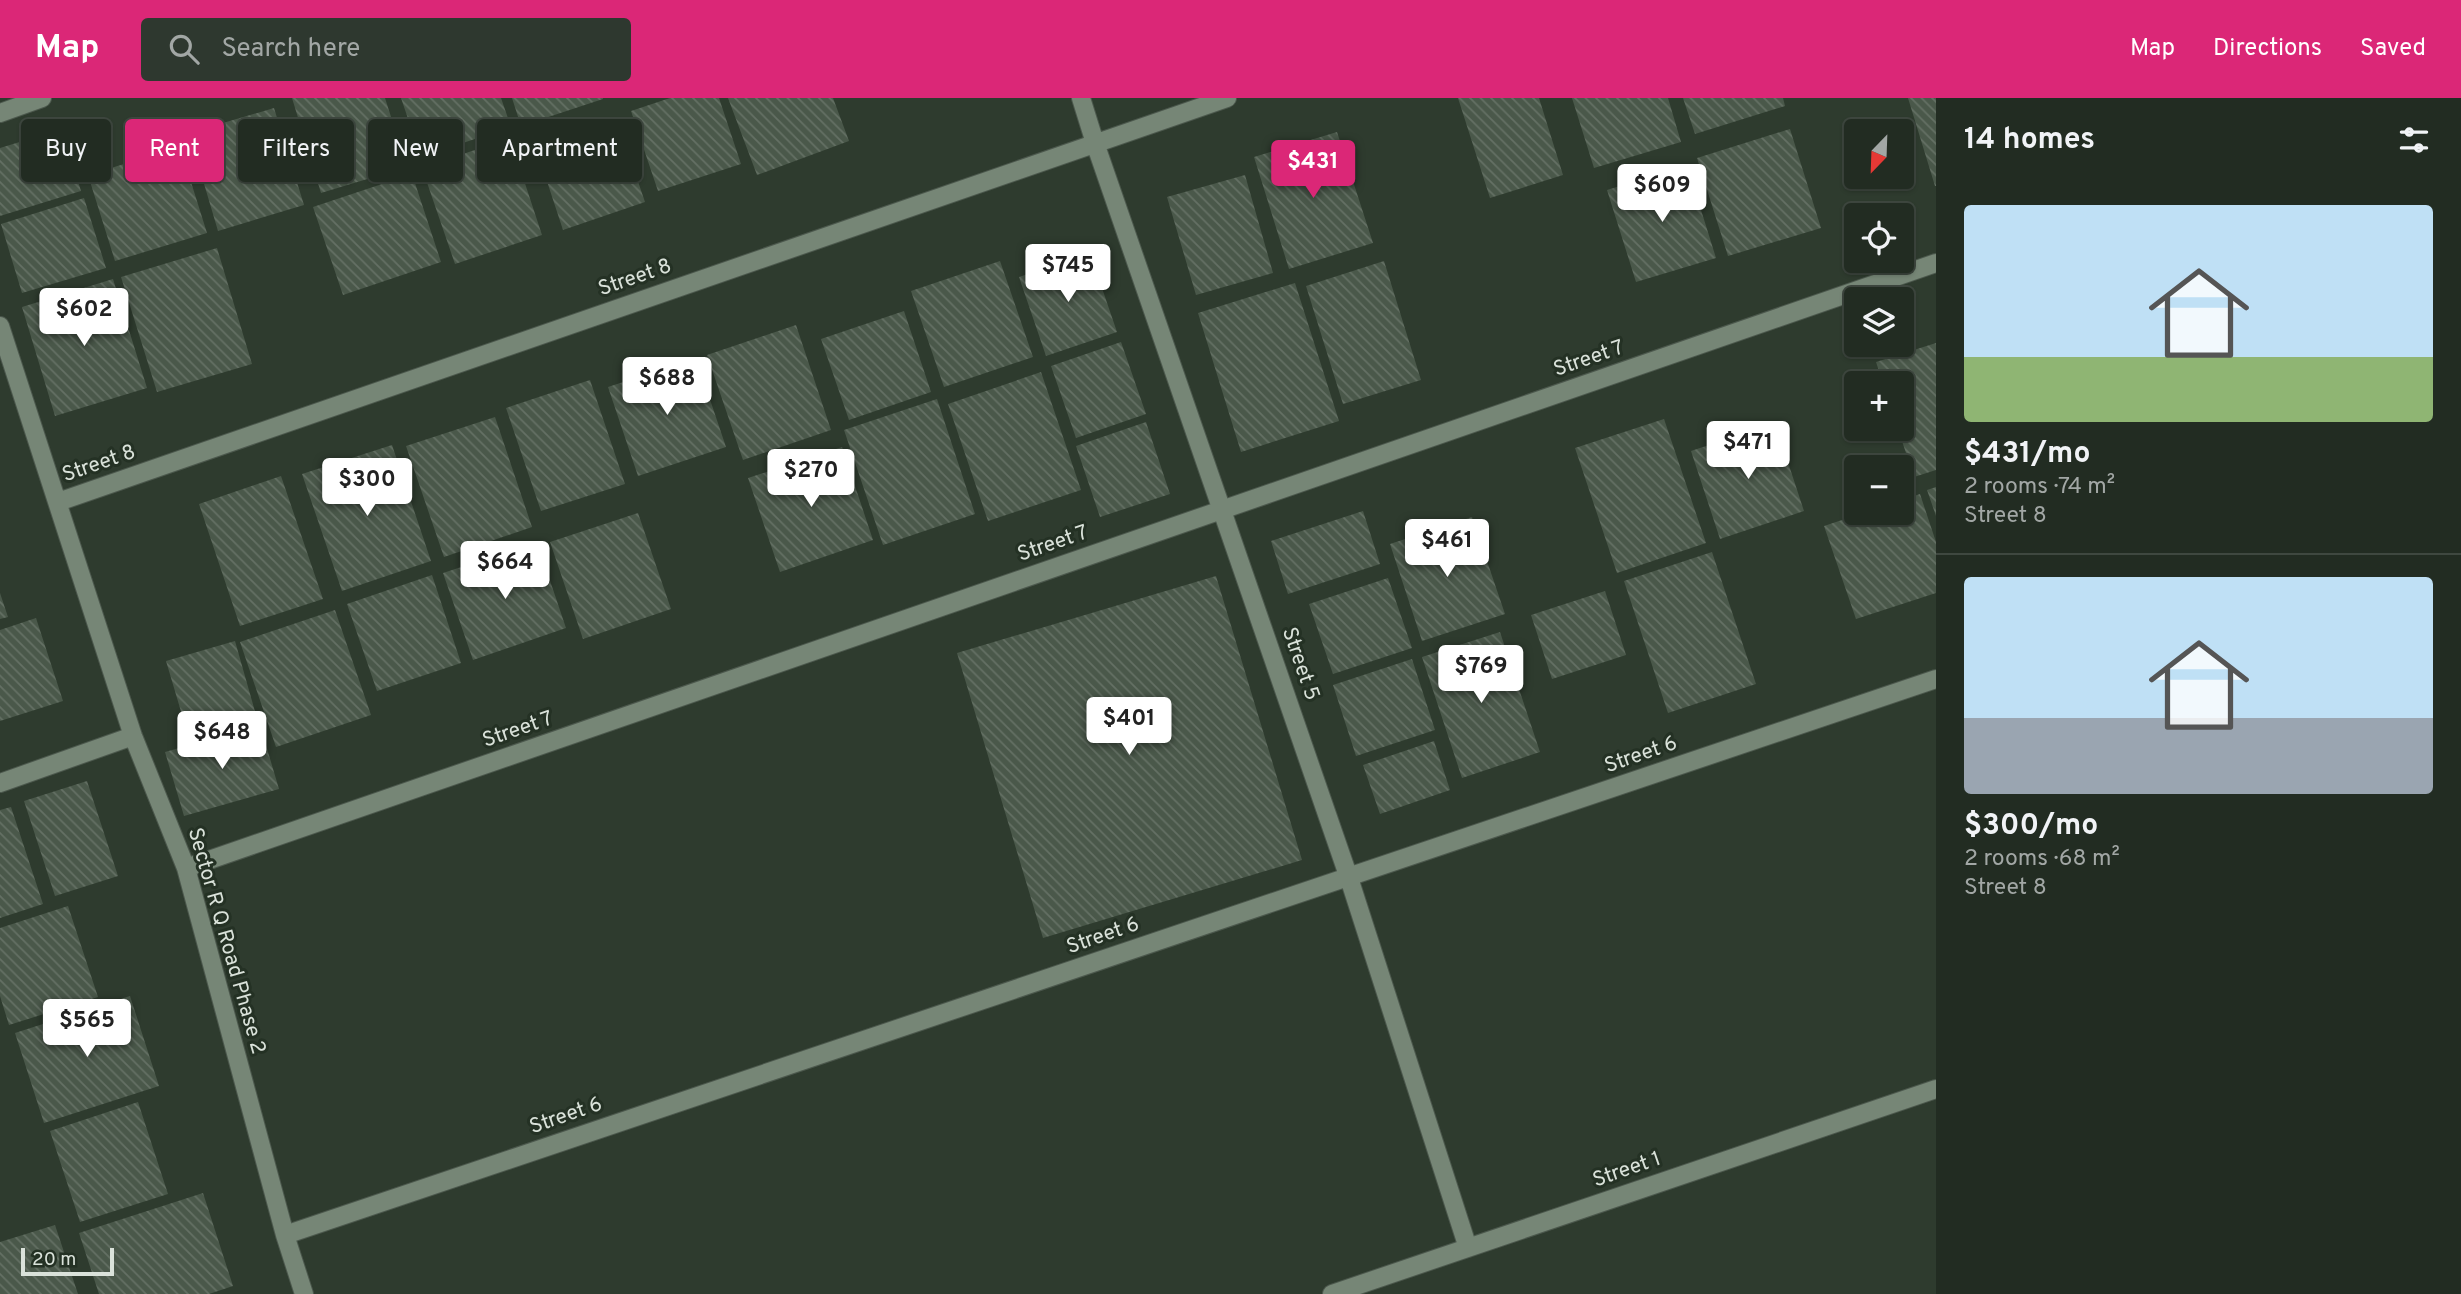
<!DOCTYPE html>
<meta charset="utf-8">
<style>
body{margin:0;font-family:Overpass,sans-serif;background:#2e382f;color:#f1f3f6;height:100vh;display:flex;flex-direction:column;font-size:26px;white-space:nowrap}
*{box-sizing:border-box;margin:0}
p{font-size:23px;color:#a2a7a5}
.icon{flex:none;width:38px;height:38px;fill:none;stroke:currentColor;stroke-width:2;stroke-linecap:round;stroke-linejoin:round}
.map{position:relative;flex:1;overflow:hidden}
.details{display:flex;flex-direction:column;background:#222c22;width:525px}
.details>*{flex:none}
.banner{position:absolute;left:21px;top:21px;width:665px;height:63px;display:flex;gap:14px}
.needle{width:46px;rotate:203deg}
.buttons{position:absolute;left:1844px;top:21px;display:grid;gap:14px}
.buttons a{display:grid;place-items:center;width:70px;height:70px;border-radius:7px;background:#222c22;box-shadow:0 2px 5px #0004,0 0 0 2px #3f4840;font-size:35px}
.scale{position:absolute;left:21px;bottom:18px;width:93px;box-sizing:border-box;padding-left:7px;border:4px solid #dae2da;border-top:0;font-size:19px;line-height:24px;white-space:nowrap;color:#dae2da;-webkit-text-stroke:5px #243124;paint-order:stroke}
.price{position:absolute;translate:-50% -60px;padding:0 16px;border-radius:7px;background:#fff;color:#222;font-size:23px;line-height:46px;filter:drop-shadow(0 2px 4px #0008)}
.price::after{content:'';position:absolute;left:50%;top:42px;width:21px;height:16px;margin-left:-10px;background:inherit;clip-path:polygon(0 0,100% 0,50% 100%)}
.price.current{background:#db2777;color:#fff}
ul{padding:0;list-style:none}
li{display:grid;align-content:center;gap:14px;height:371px;padding:0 28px}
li+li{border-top:2px solid #3f4840}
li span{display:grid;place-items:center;height:217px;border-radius:7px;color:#555}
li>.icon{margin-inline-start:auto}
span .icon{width:126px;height:126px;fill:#fffc;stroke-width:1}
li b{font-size:30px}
h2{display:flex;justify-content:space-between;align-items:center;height:84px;padding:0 28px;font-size:30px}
.chip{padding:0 24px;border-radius:7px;background:#222c22;box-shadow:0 2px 5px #0004,0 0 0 2px #3f4840;font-size:24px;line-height:63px}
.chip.current{background:#db2777;color:#fff}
header{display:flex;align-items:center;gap:42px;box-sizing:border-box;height:98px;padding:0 35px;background:#db2777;color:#fff}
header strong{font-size:33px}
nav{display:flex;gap:38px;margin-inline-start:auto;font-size:24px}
.search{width:490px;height:63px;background:#2e382f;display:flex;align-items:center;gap:18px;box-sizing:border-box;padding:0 24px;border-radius:7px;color:#a2a7a5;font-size:26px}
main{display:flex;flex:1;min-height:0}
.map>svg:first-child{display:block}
.building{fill:url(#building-back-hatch)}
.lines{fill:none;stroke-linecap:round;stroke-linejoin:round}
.street-casing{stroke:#4c584d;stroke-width:20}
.street{stroke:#768676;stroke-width:18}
.labels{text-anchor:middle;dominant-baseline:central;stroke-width:6;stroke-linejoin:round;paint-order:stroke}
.street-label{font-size:21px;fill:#dae2da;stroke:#243124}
</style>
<header>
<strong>Map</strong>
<div class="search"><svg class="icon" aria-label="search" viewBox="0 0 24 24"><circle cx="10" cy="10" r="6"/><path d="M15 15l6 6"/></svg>Search here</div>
<nav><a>Map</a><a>Directions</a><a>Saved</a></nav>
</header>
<main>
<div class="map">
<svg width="1936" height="1196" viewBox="0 0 1936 1196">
<defs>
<pattern id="building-back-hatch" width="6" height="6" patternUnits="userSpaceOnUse" patternTransform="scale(1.75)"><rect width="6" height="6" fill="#4a584a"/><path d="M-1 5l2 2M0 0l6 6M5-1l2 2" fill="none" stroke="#647064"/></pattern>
</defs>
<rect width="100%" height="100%" fill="#2e3b2e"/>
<path class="building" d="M292 0H385L407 69 321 95Z
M401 0H501L511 29 421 59Z
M512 0H603V1L521 28Z
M670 0H719L741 66 658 93 631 13Z
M728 0H833L849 43 757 77Z
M1458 0H1539L1563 77 1490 100Z
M1572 0H1668L1681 44 1594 70Z
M1683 0H1783L1785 8 1695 36Z
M1908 0H1936V88H1935Z
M274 10 304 107 218 133 189 35Z
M617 22 645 104 563 132 536 50Z
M62 31 81 93 0 118V50Z
M1790 31 1821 130 1728 158 1697 60Z
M1337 34 1373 145 1289 171 1254 59Z
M510 40 542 137 455 166 422 70Z
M180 49 207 135 115 163 88 77Z
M1687 67 1716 160 1636 184 1607 92Z
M412 76 441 164 343 197 313 109Z
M1245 77 1273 175 1196 197 1167 99Z
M84 100 106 170 22 195 1 126Z
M217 150 252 266 157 294 121 179Z
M1090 155 1117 234 1046 258 1019 179Z
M1000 163 1033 259 944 289 911 193Z
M1384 163 1421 282 1343 306 1306 188Z
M113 181 147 290 55 318 22 209Z
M1295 185 1339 323 1241 354 1198 215Z
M904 213 931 294 849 322 821 241Z
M796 227 831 332 743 362 707 257Z
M1121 244 1146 316 1076 340 1051 268Z
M1936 245V372L1914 379 1898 331H1902V285H1883L1876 264Z
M696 260 726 349 638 378 608 289Z
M1041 274 1081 392 988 423 948 306Z
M590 282 625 386 541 413 506 310Z
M937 301 975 416 883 447 844 332Z
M495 319 532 429 444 459 406 348Z
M1664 321 1706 445 1617 475 1575 350Z
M1146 324 1170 396 1100 419 1076 348Z
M1775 325 1804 413 1720 441 1691 353Z
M392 347 431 463 342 493 302 376Z
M842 349 873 442 780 474 748 380Z
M281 378 323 501 240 528 199 406Z
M1936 389V418L1927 392Z
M1920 396 1936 444V495L1856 521 1824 428 1863 415H1902V402Z
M1363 413 1380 466 1288 496 1271 443Z
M638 415 671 511 583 541 550 444Z
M1472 419 1505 516 1422 543 1390 446Z
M537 444 566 530 473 562 443 475Z
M1712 454 1756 586 1668 615 1624 483Z
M432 477 461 565 377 593 347 506Z
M1216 478 1302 762 1043 840 957 555Z
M1388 480 1412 550 1333 576 1309 506Z
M1605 493 1626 557 1552 581 1531 517Z
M0 495 8 519 0 521Z
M335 512 371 617 276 649 240 544Z
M36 520 63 603 0 623V532Z
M1500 534 1540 654 1462 680 1422 559Z
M235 543 256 617 188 637 166 563Z
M1412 561 1435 632 1356 658 1333 587Z
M260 627 279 691 184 718 165 654Z
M1434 643 1450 692 1380 716 1363 667Z
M87 683 118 778 55 798 24 703Z
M11 709 43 806 0 820V712Z
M68 808 98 899 9 927 0 898V830Z
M130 898 159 988 44 1025 15 935Z
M138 1004 168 1096 80 1124 50 1033Z
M203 1095 233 1188 209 1196H99L79 1135Z
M55 1127 78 1196H0V1144Z"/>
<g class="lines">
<defs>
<path id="street" d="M1081 0 1095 45 1349 780 1468 1150
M0 15 42 0
M0 228 133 638 186 770 285 1137 304 1196
M58 404 1227 0
M0 685 133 638
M186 770 1936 165
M285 1137 1936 581
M1332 1196 1936 991"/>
</defs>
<use href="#street" class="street-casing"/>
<use href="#street" class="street"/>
</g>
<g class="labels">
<g class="street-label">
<text transform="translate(635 180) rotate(-19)">Street 8</text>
<text transform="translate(1589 261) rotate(-19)">Street 7</text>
<text transform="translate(99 366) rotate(-19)">Street 8</text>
<text transform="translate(1053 446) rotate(-19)">Street 7</text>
<text transform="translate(1300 566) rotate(71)">Street 5</text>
<text transform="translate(518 632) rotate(-19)">Street 7</text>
<text transform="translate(1641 657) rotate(-19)">Street 6</text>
<text transform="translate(1103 838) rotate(-19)">Street 6</text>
<text transform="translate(226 843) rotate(74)">Sector R Q Road Phase 2</text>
<text transform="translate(566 1018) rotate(-19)">Street 6</text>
<text transform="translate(1627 1072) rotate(-19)">Street 1</text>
</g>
</g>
</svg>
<div class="buttons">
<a><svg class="needle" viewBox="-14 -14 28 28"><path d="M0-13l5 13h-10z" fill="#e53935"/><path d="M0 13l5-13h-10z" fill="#a2a7a5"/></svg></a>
<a><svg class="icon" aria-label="locate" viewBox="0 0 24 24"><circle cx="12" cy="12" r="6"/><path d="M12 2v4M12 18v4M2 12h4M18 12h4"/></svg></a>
<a><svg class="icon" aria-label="layers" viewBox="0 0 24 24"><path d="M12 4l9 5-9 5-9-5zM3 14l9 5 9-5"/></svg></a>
<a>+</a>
<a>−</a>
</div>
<div class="scale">20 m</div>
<b class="price current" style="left:1313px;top:102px">$431</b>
<b class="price" style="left:1662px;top:126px">$609</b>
<b class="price" style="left:1068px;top:206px">$745</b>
<b class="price" style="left:84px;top:250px">$602</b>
<b class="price" style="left:667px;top:319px">$688</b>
<b class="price" style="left:1748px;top:383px">$471</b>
<b class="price" style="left:811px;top:411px">$270</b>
<b class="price" style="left:367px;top:420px">$300</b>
<b class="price" style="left:1447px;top:481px">$461</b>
<b class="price" style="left:505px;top:503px">$664</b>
<b class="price" style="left:1481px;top:607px">$769</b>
<b class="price" style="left:1129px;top:659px">$401</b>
<b class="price" style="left:222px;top:673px">$648</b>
<b class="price" style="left:87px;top:961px">$565</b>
<div class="banner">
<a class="chip">Buy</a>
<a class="chip current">Rent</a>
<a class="chip">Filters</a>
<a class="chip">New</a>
<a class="chip">Apartment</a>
</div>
</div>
<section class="details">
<h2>14 homes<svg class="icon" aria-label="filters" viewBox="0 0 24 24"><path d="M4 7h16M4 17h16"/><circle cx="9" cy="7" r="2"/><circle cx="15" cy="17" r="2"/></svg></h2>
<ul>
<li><span style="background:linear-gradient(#bfe0f5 70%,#8fb573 0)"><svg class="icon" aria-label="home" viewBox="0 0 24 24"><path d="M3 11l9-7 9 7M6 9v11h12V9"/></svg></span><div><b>$431/mo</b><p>2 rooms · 74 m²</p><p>Street 8</p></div></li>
<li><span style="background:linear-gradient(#bfe0f5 65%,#9aa5b1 0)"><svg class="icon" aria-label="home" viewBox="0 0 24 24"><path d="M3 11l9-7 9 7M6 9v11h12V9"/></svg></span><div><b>$300/mo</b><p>2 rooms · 68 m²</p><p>Street 8</p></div></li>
</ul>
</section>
</main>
